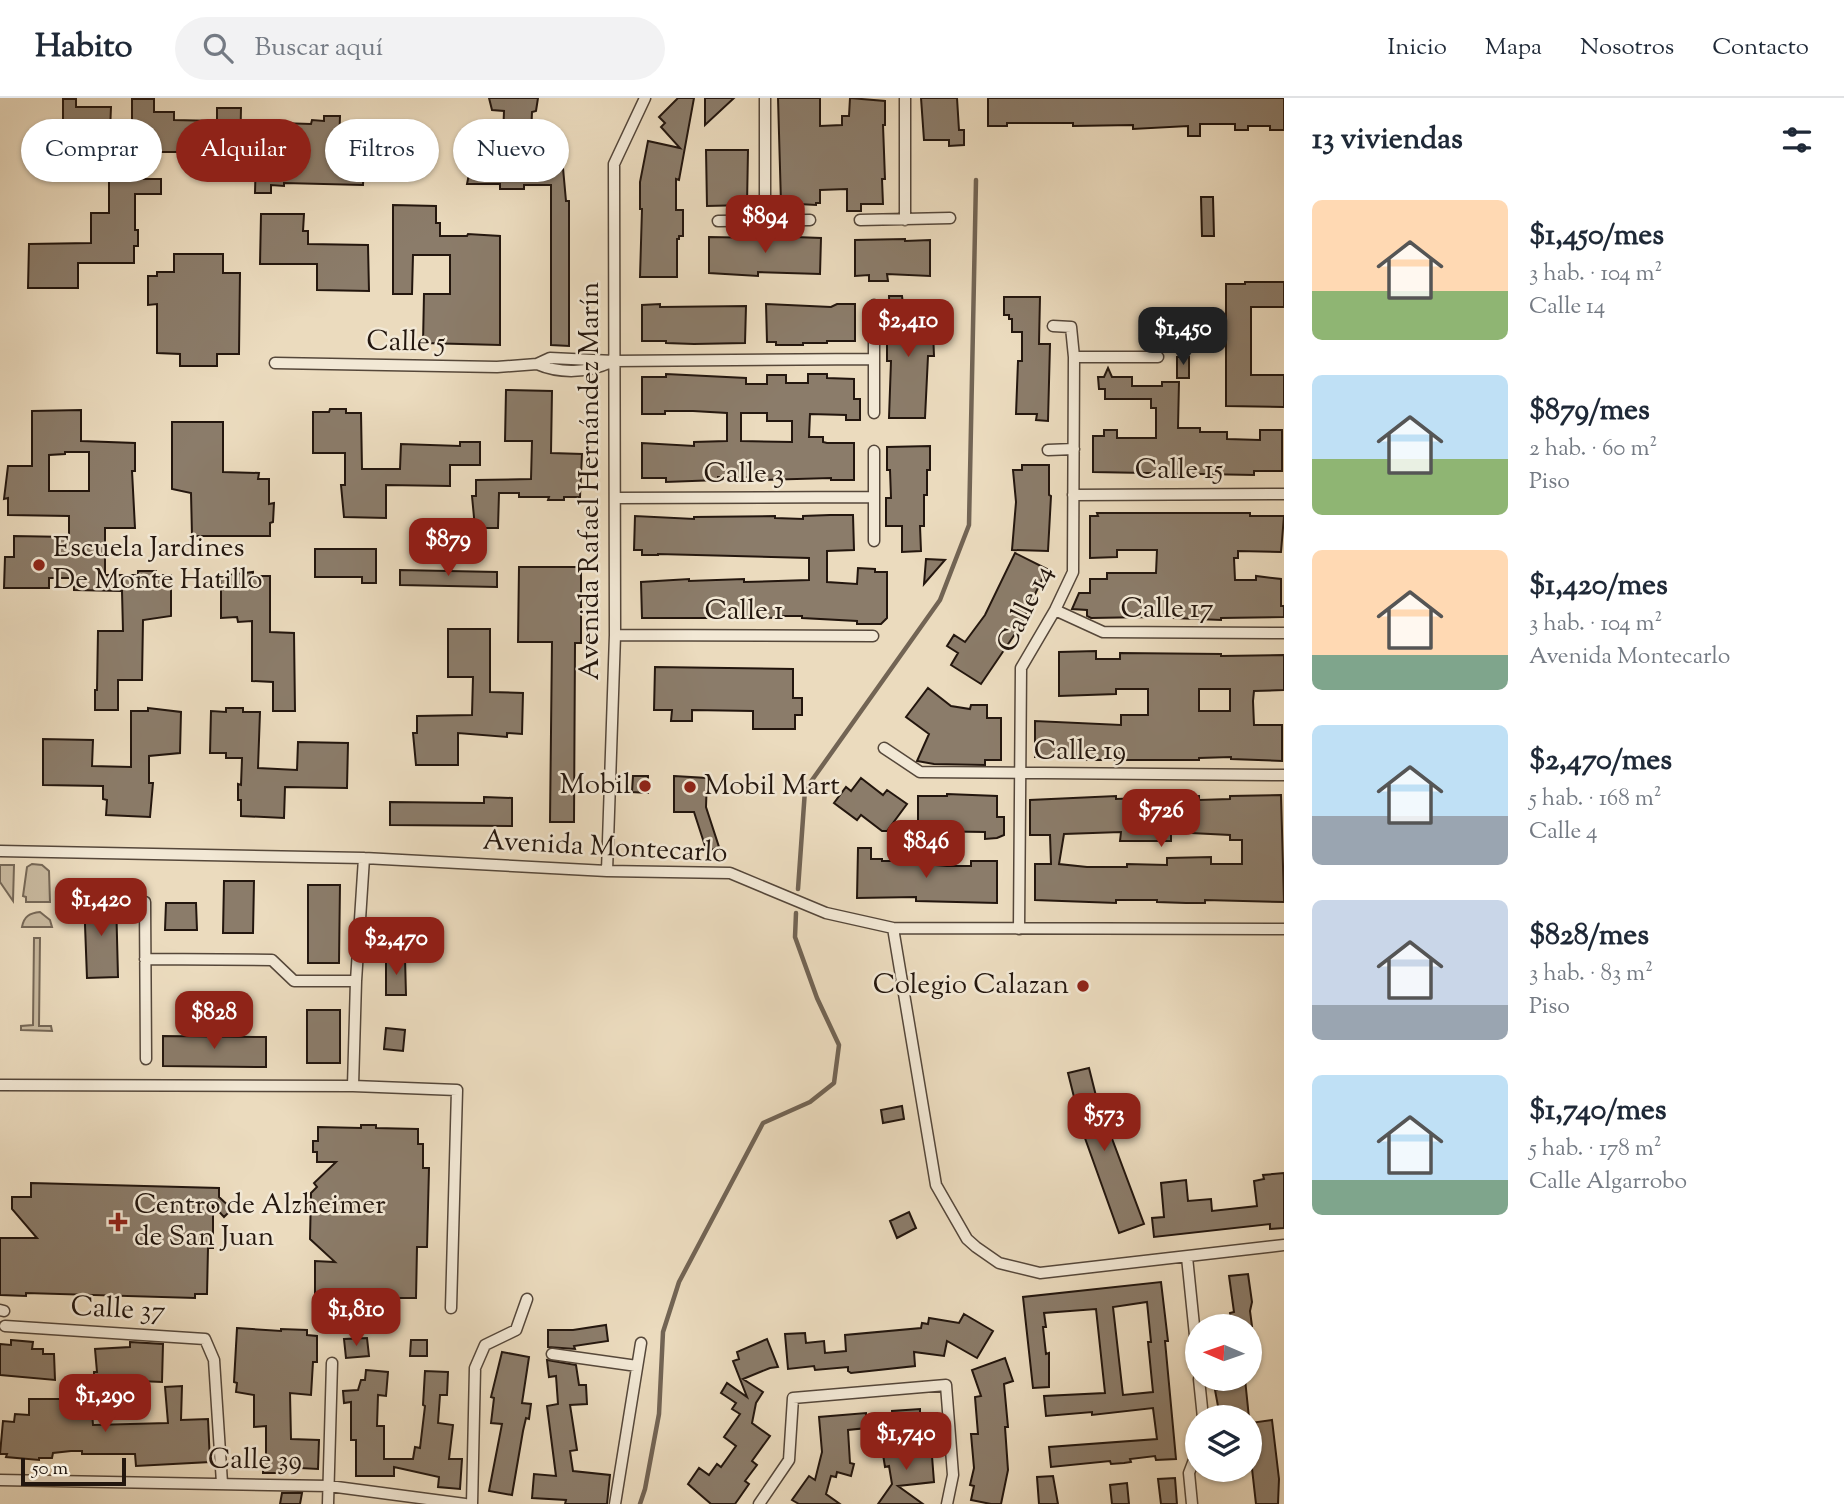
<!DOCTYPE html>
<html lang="es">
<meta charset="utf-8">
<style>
body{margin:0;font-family:"Sorts Mill Goudy",serif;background:#f2f2f3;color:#1f2937;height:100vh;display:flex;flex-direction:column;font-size:26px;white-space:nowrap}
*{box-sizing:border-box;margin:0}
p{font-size:23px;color:#747a83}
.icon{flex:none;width:38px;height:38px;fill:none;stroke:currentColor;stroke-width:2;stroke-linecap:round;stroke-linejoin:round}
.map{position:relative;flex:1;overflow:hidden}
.drawer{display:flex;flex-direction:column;background:#fff;width:560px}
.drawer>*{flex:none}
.guide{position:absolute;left:21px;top:21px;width:665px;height:63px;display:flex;gap:14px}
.needle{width:46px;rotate:272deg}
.buttons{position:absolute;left:1185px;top:1216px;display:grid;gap:14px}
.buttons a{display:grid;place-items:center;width:77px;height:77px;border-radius:50%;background:#fff;box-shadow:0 2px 5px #0004;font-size:35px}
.scale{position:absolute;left:21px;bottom:18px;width:105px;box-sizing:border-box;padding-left:7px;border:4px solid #23160e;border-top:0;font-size:19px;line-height:24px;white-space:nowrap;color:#23160e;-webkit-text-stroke:5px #f2e8d5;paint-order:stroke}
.price{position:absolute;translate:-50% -60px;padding:0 16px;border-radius:14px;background:#8f2418;color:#fff;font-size:23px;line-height:46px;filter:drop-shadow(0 2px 4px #0008)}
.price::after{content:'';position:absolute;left:50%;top:42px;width:21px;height:16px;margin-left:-10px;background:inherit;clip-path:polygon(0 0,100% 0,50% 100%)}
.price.on{background:#222;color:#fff}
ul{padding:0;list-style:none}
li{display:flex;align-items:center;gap:21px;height:175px;padding:0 28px}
li span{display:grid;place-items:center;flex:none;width:196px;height:140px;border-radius:10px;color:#555}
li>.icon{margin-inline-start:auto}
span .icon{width:84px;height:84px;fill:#fffc;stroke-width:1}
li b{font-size:30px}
h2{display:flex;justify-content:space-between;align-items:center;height:84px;padding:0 28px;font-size:30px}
.pill{padding:0 24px;border-radius:32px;background:#fff;box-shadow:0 2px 5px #0004;font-size:24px;line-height:63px}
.pill.on{background:#8f2418;color:#fff}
header{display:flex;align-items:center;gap:42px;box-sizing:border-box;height:98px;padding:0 35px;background:#fff;border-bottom:2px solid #e0e1e3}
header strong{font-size:33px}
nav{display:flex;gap:38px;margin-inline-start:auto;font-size:24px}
.search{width:490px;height:63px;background:#f2f2f3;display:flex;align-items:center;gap:18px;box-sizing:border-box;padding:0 24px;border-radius:38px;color:#747a83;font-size:26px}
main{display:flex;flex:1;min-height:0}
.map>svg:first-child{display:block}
.green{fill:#c9baa0;stroke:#766857;stroke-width:2}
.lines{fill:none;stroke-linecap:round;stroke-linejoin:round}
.stream{stroke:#726454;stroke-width:4.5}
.building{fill:#8b7c6a;stroke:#23160e;stroke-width:2;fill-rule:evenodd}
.street-casing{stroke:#55473a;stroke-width:13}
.street{stroke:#f2e8d5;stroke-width:10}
.poi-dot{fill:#8f2418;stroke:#f2e8d5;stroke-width:2.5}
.labels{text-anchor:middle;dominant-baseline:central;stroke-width:5;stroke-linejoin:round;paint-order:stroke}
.street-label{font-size:28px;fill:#23160e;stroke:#f2e8d5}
.poi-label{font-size:28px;fill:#23160e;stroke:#f2e8d5;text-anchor:start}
</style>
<header>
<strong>Habito</strong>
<div class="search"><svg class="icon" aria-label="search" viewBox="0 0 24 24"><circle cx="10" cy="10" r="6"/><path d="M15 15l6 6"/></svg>Buscar aquí</div>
<nav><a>Inicio</a><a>Mapa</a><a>Nosotros</a><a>Contacto</a></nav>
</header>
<main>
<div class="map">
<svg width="1284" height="1406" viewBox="0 0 1284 1406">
<rect width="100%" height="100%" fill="#ebdbbe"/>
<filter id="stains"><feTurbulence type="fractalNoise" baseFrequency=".00286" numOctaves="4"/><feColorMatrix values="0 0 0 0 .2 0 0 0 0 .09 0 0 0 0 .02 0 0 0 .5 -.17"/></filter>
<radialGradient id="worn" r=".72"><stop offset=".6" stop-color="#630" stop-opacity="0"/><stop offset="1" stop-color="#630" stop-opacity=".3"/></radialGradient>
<path class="green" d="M32 766 42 767 49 773 50 804H26V799L23 798 27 769Z
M0 767H14L13 803 0 784Z
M40 814 50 822 52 829H22C24 818 30 815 40 814Z
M34 840H40L39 928H51L52 933 21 932V928L33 927Z"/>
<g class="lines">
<path class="stream" d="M798 791 805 692 940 502 969 427 976 82
M640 1406 645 1391 659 1316 663 1234 679 1184 763 1025 810 1004 834 985 839 947 817 900 795 839 796 815"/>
</g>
<path class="building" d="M489 0H538L536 13 532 14 531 39 547 48 555 56 563 70 566 103H569V248L551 247V87H524V91H500V86H467L470 71 475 61 483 51 503 39 504 13 492 12Z
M678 0H694L679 82 676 81V112H683V138H679V141H677V179H640L642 111H640V84L648 43 680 50 661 29 665 25 659 19Z
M705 0H734L705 27Z
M778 0H820V28L842 27V18H849L850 0 885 3V27H883L885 81H882L883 106H861V113H847V91L820 92V105H816V107L781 105Z
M921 0H957L959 32H964V47L949 48V42H924Z
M988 0H1284V32H1270V28H1248V32H1235V26H1200V38H1188V28L1133 31V27L1073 28V25H1007V28H988Z
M63 1H76V9H111L110 33H100V40H77V55H61V41H52L53 26H63Z
M132 1H154V14H174V22L217 23V10H241L240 58H214L215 41H180V54H157V58H140V32H132Z
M324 18H340L339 51H344V66L364 67 363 87 284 85V88L271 87V95H255L256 56H262V49H280V25L311 26 312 22 324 23Z
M706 52H748L747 107 707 108Z
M109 81H161V96H135V132H138V148H134V165H78V190H28L29 146 91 145V115H109Z
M1201 99H1213L1214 138H1202Z
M393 107 436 108V125H440V138H467L468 136 500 138V247L423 245 424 196H450V157H413L412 196H393Z
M261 116H304L303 133H308V146L368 147 369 193 317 192V166H260Z
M768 138 821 140 820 176 758 174V178L709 175V139L768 140Z
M905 141V143L930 142V178L887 176 888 183H869V177L855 178V142Z
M174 156H223V175H240L239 256H217V268H180V256L157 255V206L148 207V178H157V174H174Z
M1245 184H1284V209H1251V277H1284V309L1226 308V186H1245Z
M889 198H902L903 206 925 205 926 233H933L934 258H928L925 320H889L891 263H887V233H890Z
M1004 199H1040L1039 246H1050L1048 323 1036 322 1037 316H1016L1018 263H1022V234H1012V221H1009V217H1004Z
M660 206V209L746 208 745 245 694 246 666 245V243H642V207Z
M766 206 831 209 837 206H855V243H827V245H803V247H776V244H767Z
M1177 259H1189V280H1177Z
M1108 270 1112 279H1132V288H1162V284H1179L1178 330H1200V334H1227V341L1260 342V332H1282V373H1254V377L1093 374V338H1104V332H1117V340H1156V310H1151V301H1105V291H1099L1098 279H1104Z
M666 276 746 280V286H767V277H786V285H808V276H827V280L854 281V301H860V322H846V317L810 316 809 339H823V344L827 345H854V382H831V380L761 382V379H718V382L666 384V380H642V345L694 348V344L727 343V315L693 313H665V316H642V279H666ZM741 315H767V323H792V344L741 343Z
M506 292 552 293 551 355 582 356 580 399H564V402H548L549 399H519V395H499L498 430H475L472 398H476V382L531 381 532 343H505Z
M330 311H346V315H361L362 371H400L401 346 460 348V344H480V367H450V388L386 387V420L344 419 341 387H345V355H313V314H329Z
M81 312V343L135 345V373H132L135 430H105V477H138V473H156V477H171V518L143 522 142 582H118V612H95V592H97L98 533H123L122 493 74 492V480H49V490H4L5 459H14V438L69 439V418L8 417V400L4 401 8 368H32V313ZM65 354H89V393H49V357L65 356Z
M172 324H223V374L259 375 258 381H269V406L274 405 273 424 270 425V438H192L191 395 172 391Z
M930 348V372H927V397H924V428H920L921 453 902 454V428H886V400H891L890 372H887V349Z
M1022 367H1049V397L1051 398 1048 453 1012 452 1016 404 1013 372H1022Z
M1097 415H1250V418H1284L1281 454 1238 453V460H1234L1235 482H1256V478L1281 481V508H1284V519L1221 520V522L1148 519 1091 520 1087 518V512L1072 511 1079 495H1090V481H1107V475H1156L1157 452H1117V459L1090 460V418H1098Z
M830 417H853L854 452 827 453V484L857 486 858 470 875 471V474H887V520L881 526H857V523L802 520V518H776V520L716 518V520H642L641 484 689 481V483L744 481V484L809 482V460L658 456V457H642V452H634L635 418 694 421V419L775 418V420L803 421V418Z
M315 451H376V485H362V479H315Z
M1015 455 1047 471 1019 530 981 586 951 567 958 555 947 548 954 537 965 544 985 517Z
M926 461 945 462 924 486Z
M519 469H581V545H575L574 724H550L552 544H518Z
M400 472 497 474V489L400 487Z
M253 474V478H270V534L294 535 295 613H273V584L252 583V523L238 524 237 519 221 520V478Z
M448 531H490V594L523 595 522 636 507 635V639L458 635V667H416L413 635H417V618L472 617 473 579H448Z
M1096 553V561H1120V555L1221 556V558L1284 557V592L1254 593 1253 603 1254 627H1282V663L1231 661V659L1199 660V662H1090L1061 661V659H1035V623L1121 627V617H1148V591H1116V596L1059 598V554ZM1199 591H1230V613H1199Z
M655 569 793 571V600H802V617H795V631H753V613L692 612V623H671L672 612H654Z
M928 590 951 608 970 611 971 607H987V620H1001V662H985V667L934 666 917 663 929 636 906 619Z
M148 610 181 614 180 655 149 658V685H153L150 719 106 717 107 702 103 701V688L43 687V641L93 642 92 668 131 669V613H148Z
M226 610H243V614H260L258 670 297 672 298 644 348 645 347 690 285 689 284 720 241 718V702H238V686L241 687 242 660H226V655H210L211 613 226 614Z
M633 678H648V695L632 694Z
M674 678 707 680 706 709 719 749 707 754 694 714H674Z
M861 680 883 697 887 692 907 706 887 733H882L861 717 857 722 834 705 846 689 851 693Z
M947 696 997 698V719H1004V737L997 740 985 741V734L918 733V698H947Z
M1281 697 1284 804 1205 802V805H1186L1157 804V802H1116V805L1035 802V766H1051L1050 737H1030V702L1116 698V701L1199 698V702L1230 701V698ZM1121 734 1120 743H1171V734L1230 737V742H1242V766H1211V759L1167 760V767L1127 766V769H1087L1059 766 1064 736Z
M484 699 512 700V728L390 727V704L484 705Z
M858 750H871V761H882V763H911V760H936V767L947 768H971V763H997V805L916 803V799L857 800Z
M224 783H254L253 835H223Z
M308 787H340L339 865H308Z
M84 800H116L118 879 87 880Z
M166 805H196L197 832H165Z
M429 835 430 848 411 851 409 838Z
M390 859 405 860 406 897H386V863H390Z
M307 912H340V965H307Z
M386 930 405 932 403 953 384 951Z
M163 938 266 939V969L163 968Z
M1089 970 1096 998 1144 1126 1119 1135 1072 1004 1075 1003 1068 975Z
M902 1008 904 1021 883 1025 881 1012Z
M361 1027H376V1030L418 1031V1046H423V1070H429L427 1149H417L416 1200H372V1202L315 1199V1163L335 1164 310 1141 311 1095 317 1089 314 1085 336 1064H317V1054H313V1043H318V1029L361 1030Z
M1284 1075V1130L1270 1131V1126L1154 1139 1152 1120 1164 1119 1161 1085 1186 1082 1188 1103 1211 1101 1212 1113 1257 1108 1254 1083 1264 1081 1263 1077Z
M31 1085 219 1090V1099L232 1111 224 1119 213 1107V1150H208L207 1196H195V1200L26 1195V1198L0 1197V1140H37L12 1111V1099H31Z
M909 1114 916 1130 897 1140 890 1123Z
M1248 1176 1252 1204 1250 1213 1252 1228H1232L1230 1215 1234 1214 1229 1178Z
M1161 1184 1168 1243H1165L1176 1361 1156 1362 1155 1358 1130 1361 1131 1364 1124 1365 1111 1366 1110 1363 1051 1369 1049 1349 1157 1341 1153 1310 1092 1317V1314L1046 1318 1044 1298 1105 1295 1096 1211 1044 1215 1046 1229H1043L1046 1256 1049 1255V1289L1033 1290 1023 1199ZM1147 1204 1151 1244H1148L1153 1294 1123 1297 1113 1209Z
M964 1216 993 1233 977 1260 947 1243 944 1258 914 1254 915 1268 851 1275 848 1273V1269L815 1272 814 1268 788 1271 785 1236 805 1235 806 1245 824 1243 825 1255 846 1253 845 1237 921 1230 922 1225 928 1226 929 1220 959 1225Z
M606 1227 608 1243 574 1248 575 1251 548 1249V1232H573Z
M237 1230 281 1233V1231L307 1232V1237L317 1238V1264H313L311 1297 290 1295 291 1341 319 1342 318 1371 281 1369V1375H263V1359H266V1328L254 1329V1297L236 1294 237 1285 234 1284Z
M367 1240 369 1258 346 1260 344 1241Z
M767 1241 778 1269 770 1270 743 1281 763 1294 756 1305 752 1325 770 1338 752 1363 757 1367 745 1383 749 1386 735 1406H711L688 1386 699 1370 709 1377 717 1366 721 1369 736 1348 724 1339 740 1316 732 1311 736 1305 721 1295 727 1285 747 1299 733 1263 739 1261 737 1254Z
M11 1242 33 1244 32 1251H43V1256H54L55 1282 0 1277V1246L11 1247Z
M411 1242H427V1258H410Z
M130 1244 163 1246 162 1284 138 1283V1286L106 1288 94 1286V1274H97L95 1251 130 1249Z
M502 1254 529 1259 522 1305 531 1306 529 1321 526 1320 523 1333 512 1397 489 1393 502 1326 491 1325 494 1300 491 1299Z
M1005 1260 1013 1283 1004 1286 1008 1329H1005L1008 1372 1001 1406H991L971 1402 974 1388 970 1387 974 1370 971 1336H978L975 1299 981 1298 972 1272Z
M547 1262 576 1267 579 1287H586L587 1306 570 1307 577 1352 570 1353 573 1373 610 1377 607 1406H565L566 1402 532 1400 534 1376 556 1378 547 1308 558 1306 556 1278 549 1279Z
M366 1272 388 1274 386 1298 378 1297 377 1328H384V1361H413L415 1349 420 1350 425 1308 423 1307 425 1273 448 1274 447 1297H440L438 1325 453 1327 449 1361H462L460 1391 438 1389 439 1379 394 1369V1378H356V1342H351V1304L344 1305 343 1293 358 1292 361 1282H365Z
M1216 1281H1245L1249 1320 1220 1319 1215 1292H1217Z
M182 1288 181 1322 208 1321 210 1364 136 1368 135 1356H82V1353H71L53 1355 52 1360H39V1362L6 1359 7 1356H0L3 1323 14 1324 15 1316 29 1317V1301H91L93 1327 168 1325 165 1289Z
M920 1311V1327L893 1328 892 1313Z
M866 1315 867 1330 848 1332 850 1365 854 1366 851 1378 837 1374 836 1379 831 1378 826 1396 840 1406H799L792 1402 809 1378 815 1382 822 1354 819 1319Z
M1272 1322 1279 1381 1278 1406H1256L1250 1353V1325Z
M923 1345 924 1359 932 1358 934 1384 898 1388 923 1406H878L892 1386 889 1368 885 1369 882 1350Z
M1053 1378 1058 1406H1039L1037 1379Z
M1175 1380 1177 1406H1161L1158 1381Z
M1127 1385 1129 1406H1112L1110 1387Z
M282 1395H302L300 1406H280Z"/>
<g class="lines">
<defs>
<path id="street" d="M905 0V122
M765 122V0
M860 122 950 120
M718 123 810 122
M1074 259H1158
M275 265 497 269 537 266 550 260 614 263 874 261
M537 266C560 276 588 275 611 264
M874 315V207
M1048 352 1074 351
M1073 397 1284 396
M615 400 873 399
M874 443V353
M1055 512 1103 534 1284 535
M615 537 873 538
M884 650 920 674 1284 677
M0 753 364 760 607 773 730 775 826 815 893 830 1284 831
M607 773 615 537 614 66 645 0
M145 804 146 961
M893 830 936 1087 967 1141 976 1149 999 1165 1040 1175 1284 1147
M1019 831 1021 570 1055 512 1073 474 1074 259 1071 229 1053 228
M145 861 272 862 294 883H356
M0 987 353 988 457 992 451 1210
M353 988 356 883 364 760
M1187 1159 1197 1257
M0 1212 4 1213
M5 1228 205 1241 214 1262 222 1385
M552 1256 637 1268
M1199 1281 1203 1320
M0 1382 329 1388 465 1406
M328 1406 332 1265
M472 1406 475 1270 485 1247 516 1232 527 1201
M615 1406 641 1245
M759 1406 789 1362 793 1300 946 1287 953 1377 947 1406
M1192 1406 1189 1375 1197 1354"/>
</defs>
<use href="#street" class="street-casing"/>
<use href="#street" class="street"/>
</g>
<g class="poi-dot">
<circle cx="39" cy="467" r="7"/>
<circle cx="645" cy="688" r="7"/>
<circle cx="690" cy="689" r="7"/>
<circle cx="1083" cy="888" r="7"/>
<path d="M114.5 1113.5h7v7h7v7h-7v7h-7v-7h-7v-7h7z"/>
</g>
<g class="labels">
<g class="street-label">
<text transform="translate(406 245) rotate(1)">Calle 5</text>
<text x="1179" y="373">Calle 15</text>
<text x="744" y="377">Calle 3</text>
<text transform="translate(591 383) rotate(-90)">Avenida Rafael Hernández Marín</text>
<text transform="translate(1026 511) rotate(-64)">Calle 14</text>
<text x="1167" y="512">Calle 17</text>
<text x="744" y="514">Calle 1</text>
<text x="1080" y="654">Calle 19</text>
<text transform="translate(605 750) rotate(3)">Avenida Montecarlo</text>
<text transform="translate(118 1212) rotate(3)">Calle 37</text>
<text transform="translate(255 1363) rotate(1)">Calle 39</text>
</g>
<g class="poi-label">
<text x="53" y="451">Escuela Jardines<tspan x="53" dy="32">De Monte Hatillo</tspan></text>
<text x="631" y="688" text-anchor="end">Mobil</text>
<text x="704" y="689">Mobil Mart</text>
<text x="1069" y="888" text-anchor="end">Colegio Calazan</text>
<text x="134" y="1108">Centro de Alzheimer<tspan x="134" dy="32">de San Juan</tspan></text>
</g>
</g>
<rect width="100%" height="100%" filter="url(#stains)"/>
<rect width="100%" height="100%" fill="url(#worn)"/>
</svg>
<div class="buttons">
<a><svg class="needle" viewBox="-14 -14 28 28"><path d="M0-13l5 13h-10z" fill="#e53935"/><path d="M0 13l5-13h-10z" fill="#747a83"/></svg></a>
<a><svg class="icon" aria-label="layers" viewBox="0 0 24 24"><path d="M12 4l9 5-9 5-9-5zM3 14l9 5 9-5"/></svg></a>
</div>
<div class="scale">50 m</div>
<b class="price" style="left:765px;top:157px">$894</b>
<b class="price" style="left:908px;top:261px">$2,410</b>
<b class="price on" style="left:1183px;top:269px">$1,450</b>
<b class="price" style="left:448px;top:480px">$879</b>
<b class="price" style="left:1161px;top:751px">$726</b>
<b class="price" style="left:926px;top:782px">$846</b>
<b class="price" style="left:101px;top:840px">$1,420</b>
<b class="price" style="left:396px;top:879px">$2,470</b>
<b class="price" style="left:214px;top:953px">$828</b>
<b class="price" style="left:1104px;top:1055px">$573</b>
<b class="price" style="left:356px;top:1250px">$1,810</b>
<b class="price" style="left:105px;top:1336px">$1,290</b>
<b class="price" style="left:906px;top:1374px">$1,740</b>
<div class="guide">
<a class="pill">Comprar</a>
<a class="pill on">Alquilar</a>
<a class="pill">Filtros</a>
<a class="pill">Nuevo</a>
</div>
</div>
<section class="drawer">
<h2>13 viviendas<svg class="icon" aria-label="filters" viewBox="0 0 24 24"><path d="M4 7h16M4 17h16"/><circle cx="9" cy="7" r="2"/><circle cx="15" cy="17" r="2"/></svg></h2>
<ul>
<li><span style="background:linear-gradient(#ffd9b3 65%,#8fb573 0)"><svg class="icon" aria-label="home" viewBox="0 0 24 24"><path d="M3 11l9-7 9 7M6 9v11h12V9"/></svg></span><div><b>$1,450/mes</b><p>3 hab. · 104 m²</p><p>Calle 14</p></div></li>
<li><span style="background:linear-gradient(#bfe0f5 60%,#8fb573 0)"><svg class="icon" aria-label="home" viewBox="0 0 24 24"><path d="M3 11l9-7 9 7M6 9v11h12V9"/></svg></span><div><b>$879/mes</b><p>2 hab. · 60 m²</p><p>Piso</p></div></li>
<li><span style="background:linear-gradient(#ffd9b3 75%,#7fa58c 0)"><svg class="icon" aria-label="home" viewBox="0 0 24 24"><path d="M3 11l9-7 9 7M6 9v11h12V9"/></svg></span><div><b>$1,420/mes</b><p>3 hab. · 104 m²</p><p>Avenida Montecarlo</p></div></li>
<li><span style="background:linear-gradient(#bfe0f5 65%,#9aa5b1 0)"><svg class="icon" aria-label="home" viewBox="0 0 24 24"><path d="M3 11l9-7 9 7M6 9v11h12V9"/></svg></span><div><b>$2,470/mes</b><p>5 hab. · 168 m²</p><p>Calle 4</p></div></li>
<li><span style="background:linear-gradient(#c9d6e8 75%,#9aa5b1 0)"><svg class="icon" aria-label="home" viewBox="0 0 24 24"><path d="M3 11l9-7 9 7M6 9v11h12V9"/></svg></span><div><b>$828/mes</b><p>3 hab. · 83 m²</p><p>Piso</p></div></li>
<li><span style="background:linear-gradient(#bfe0f5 75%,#7fa58c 0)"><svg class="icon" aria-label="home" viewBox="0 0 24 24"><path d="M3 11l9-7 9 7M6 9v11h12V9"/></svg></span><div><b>$1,740/mes</b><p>5 hab. · 178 m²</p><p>Calle Algarrobo</p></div></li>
</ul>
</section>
</main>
